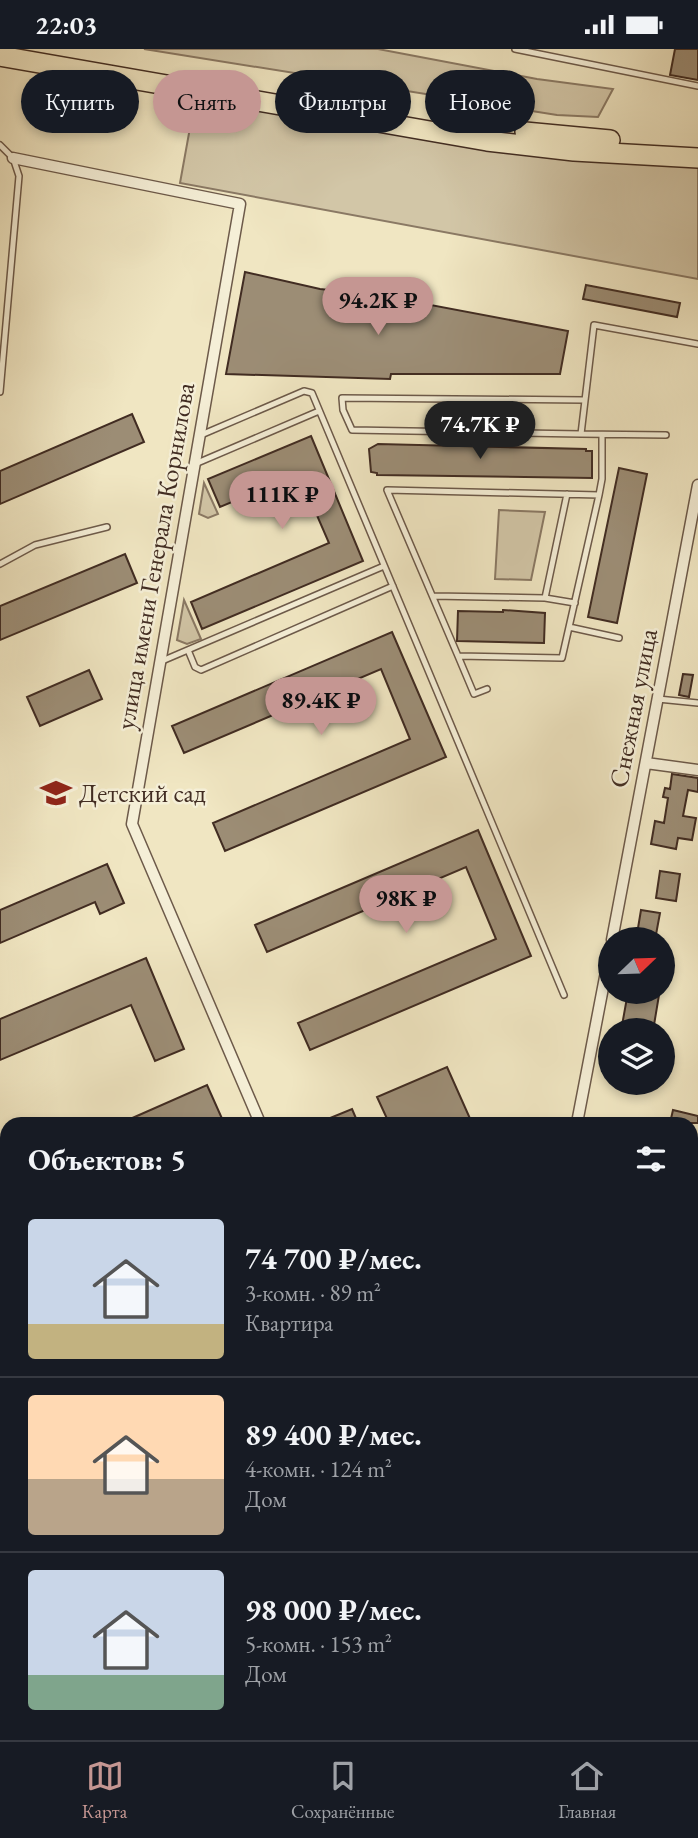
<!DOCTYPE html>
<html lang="ru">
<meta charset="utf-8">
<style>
body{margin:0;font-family:"EB Garamond",serif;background:#20242c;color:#f1f3f6;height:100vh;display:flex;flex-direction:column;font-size:26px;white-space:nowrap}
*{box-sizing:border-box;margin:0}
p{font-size:23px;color:#9ea1a6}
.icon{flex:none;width:38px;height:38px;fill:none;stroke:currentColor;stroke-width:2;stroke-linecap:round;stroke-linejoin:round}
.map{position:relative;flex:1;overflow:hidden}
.drawer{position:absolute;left:0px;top:1068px;width:698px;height:625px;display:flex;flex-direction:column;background:#171b24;border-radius:21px 21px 0 0;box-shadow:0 4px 10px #0003}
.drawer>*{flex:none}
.guide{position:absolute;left:21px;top:21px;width:656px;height:63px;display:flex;gap:14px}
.needle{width:46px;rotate:67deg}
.controls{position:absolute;left:598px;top:878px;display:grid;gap:14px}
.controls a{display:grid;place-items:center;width:77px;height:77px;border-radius:50%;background:#171b24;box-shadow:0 4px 10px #0003;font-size:35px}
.price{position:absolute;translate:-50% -60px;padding:0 16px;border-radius:24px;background:#c59692;color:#111;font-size:23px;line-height:46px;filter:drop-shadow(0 2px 4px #0008)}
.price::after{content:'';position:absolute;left:50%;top:42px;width:21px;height:16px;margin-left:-10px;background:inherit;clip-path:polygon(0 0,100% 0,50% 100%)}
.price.current{background:#222;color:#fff}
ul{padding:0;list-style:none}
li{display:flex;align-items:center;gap:21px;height:175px;padding:0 28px}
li+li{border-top:2px solid #363941}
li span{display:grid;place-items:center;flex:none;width:196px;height:140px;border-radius:7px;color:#555}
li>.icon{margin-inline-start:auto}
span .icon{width:84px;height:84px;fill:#fffc;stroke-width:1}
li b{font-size:30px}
h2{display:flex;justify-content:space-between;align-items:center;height:84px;padding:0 28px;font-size:30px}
.pill{padding:0 24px;border-radius:32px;background:#171b24;box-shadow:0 4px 10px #0003;font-size:24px;line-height:63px}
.pill.current{background:#c59692;color:#111}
.status{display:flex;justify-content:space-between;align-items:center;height:49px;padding:0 35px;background:#171b24;direction:ltr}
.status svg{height:19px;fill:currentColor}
.menu{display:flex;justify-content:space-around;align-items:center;height:98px;border-top:2px solid #363941;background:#171b24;font-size:19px;color:#9ea1a6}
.menu a{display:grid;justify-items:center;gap:4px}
.menu .current{color:#c59692}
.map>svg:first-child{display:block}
.green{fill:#d2c6a7;stroke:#8a7964;stroke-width:2}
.building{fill:#9c8d75;stroke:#412c22;stroke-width:2}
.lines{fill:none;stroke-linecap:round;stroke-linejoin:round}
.lane-casing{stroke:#6d5a4a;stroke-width:8}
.street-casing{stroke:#6d5a4a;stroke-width:13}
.highway-casing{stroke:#412c22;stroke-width:22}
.lane{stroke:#f5efd7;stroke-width:5}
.street{stroke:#f5efd7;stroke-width:10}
.highway{stroke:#f0e6c2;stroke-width:19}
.labels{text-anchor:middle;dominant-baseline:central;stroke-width:5;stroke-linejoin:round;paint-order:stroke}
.street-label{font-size:26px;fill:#412c22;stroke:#f5efd7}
.poi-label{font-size:26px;fill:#412c22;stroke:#f5efd7;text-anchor:start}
</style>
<div class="status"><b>22:03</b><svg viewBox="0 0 49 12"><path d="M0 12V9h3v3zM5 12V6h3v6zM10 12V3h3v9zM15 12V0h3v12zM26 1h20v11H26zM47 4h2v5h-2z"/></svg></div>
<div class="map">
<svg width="698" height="1691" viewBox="0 0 698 1691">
<rect width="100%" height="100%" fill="#f0e6c2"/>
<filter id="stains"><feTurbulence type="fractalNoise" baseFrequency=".00286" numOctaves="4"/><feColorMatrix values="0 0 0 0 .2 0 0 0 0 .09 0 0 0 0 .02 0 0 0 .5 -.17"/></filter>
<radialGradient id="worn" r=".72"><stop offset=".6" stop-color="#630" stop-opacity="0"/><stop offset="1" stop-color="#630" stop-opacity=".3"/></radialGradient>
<path class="green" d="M144 0H378L537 30 613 40 598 68 557 66Z
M195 51 698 117V230L180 134Z
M204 434 218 465 208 469 199 465Z
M499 461 545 463 531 531 495 530Z
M184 551 201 590 187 595 177 591Z
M0 1597H7V1685H691V1614H698V1691H0Z"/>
<path class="building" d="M675 0H698V31L670 26Z
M245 223 320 240 356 244 357 242 568 282 560 325H391L390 330 226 325Z
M586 236 680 254 677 268 583 250Z
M132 365 144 393 0 455V422Z
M311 387 363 512 202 580 191 553 329 494 299 425 220 458 208 430Z
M378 395 586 400V402H592V429L377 426V424L371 423 369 400Z
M619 419 647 425 617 574 588 568Z
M125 505 137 534 0 591V557Z
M503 561 545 564 544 594 457 592 458 562 503 563Z
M392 583 446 708 225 802 213 774 410 690 381 620 184 704 172 677Z
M89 621 102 650 40 677 27 648Z
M683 625 693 626 689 648 679 646Z
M672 725 698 729V743L688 741 683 767 696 769 692 791 678 789 676 800 651 795 655 772 664 774 668 749 663 748 665 739 670 740Z
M478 781 531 907 310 1001 298 974 496 890 466 818 267 903 255 876Z
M107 815 124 854 100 865 95 853 0 894V861Z
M660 822 680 825 676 852 656 849Z
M641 861 660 864 655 891H636Z
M146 909 184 1000 155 1012 131 956 0 1011V970Z
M628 943 659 946 654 976 636 973 635 982H621Z
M447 1018 472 1074H389L377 1048Z
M207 1036 224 1074H121Z
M352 1060 358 1074H318Z
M673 1061 698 1067V1074H670Z"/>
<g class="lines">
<defs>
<path id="lane" d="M515 0 698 37
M0 96 13 109 19 127 0 343
M584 351 342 349 343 361 352 381 581 385 594 276 698 295
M581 385 666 386
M201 386 304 342 312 344 564 946
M195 415 319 362
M567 445 545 549 575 554
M599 446 387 441 458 607 562 609 599 446 602 430V386
M0 515 35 496 107 478
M433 547 545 549
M569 578 619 589
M188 601 195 618 201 621 393 537
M458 607 474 645 487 640
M162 612 384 517
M658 650 698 654"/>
<path id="street" d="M13 109 240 155 132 775 260 1074
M646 714 698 721
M612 891 698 436
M577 1074 611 897
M691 1363H698
M0 1589H7
M691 1604H698
M12 1691V1685
M93 1691 94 1685
M187 1691V1685
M272 1691 273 1685
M359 1691V1685
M438 1691V1685
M528 1691V1685
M615 1691 616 1685"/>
<path id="highway" d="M0 7 487 92 574 102 698 109
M525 83 610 91"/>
</defs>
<use href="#lane" class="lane-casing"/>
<use href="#street" class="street-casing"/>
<use href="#highway" class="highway-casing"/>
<use href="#lane" class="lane"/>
<use href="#street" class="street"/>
<use href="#highway" class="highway"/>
</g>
<defs>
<symbol id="school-bare" viewBox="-9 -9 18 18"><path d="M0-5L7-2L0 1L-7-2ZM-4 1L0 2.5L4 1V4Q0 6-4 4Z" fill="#8f2418" stroke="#f5efd7" stroke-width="2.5" paint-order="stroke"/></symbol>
</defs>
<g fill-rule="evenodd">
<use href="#school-bare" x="34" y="722" width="44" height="44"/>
</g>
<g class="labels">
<g class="street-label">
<text transform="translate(155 507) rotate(-80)">улица имени Генерала Корнилова</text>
<text transform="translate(633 659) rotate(-79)">Снежная улица</text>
</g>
<g class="poi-label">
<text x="79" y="744">Детский сад</text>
</g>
</g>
<rect width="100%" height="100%" filter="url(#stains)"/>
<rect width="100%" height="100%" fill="url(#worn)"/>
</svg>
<div class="controls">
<a><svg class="needle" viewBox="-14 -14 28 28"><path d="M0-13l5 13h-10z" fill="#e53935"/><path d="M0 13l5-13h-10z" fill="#9ea1a6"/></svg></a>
<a><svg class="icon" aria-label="layers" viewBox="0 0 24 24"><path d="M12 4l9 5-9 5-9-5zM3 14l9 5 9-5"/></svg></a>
</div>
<b class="price" style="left:378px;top:288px">94.2K ₽</b>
<b class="price current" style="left:480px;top:412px">74.7K ₽</b>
<b class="price" style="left:282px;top:482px">111K ₽</b>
<b class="price" style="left:321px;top:688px">89.4K ₽</b>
<b class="price" style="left:406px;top:886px">98K ₽</b>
<div class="guide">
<a class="pill">Купить</a>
<a class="pill current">Снять</a>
<a class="pill">Фильтры</a>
<a class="pill">Новое</a>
</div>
<section class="drawer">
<h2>Объектов: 5<svg class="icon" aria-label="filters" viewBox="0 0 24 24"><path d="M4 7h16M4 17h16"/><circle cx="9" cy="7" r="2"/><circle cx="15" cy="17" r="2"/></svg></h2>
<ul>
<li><span style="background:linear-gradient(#c9d6e8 75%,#c2b280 0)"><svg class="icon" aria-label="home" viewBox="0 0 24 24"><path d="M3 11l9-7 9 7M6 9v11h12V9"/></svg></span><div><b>74 700 ₽/мес.</b><p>3-комн. · 89 m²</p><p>Квартира</p></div></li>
<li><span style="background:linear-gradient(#ffd9b3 60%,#b9a48a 0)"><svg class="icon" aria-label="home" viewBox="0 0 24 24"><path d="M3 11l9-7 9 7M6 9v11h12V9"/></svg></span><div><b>89 400 ₽/мес.</b><p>4-комн. · 124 m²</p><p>Дом</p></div></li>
<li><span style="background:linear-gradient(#c9d6e8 75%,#7fa58c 0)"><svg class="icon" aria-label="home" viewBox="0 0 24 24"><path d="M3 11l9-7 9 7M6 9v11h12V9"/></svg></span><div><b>98 000 ₽/мес.</b><p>5-комн. · 153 m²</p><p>Дом</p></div></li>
</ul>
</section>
</div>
<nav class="menu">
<a class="current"><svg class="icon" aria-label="map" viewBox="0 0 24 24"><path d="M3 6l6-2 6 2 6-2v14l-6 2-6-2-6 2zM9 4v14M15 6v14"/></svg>Карта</a>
<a><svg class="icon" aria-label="saved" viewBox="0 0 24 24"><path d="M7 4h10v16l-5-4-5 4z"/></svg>Сохранённые</a>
<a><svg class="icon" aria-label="home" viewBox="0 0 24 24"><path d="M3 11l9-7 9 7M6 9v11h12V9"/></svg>Главная</a>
</nav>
